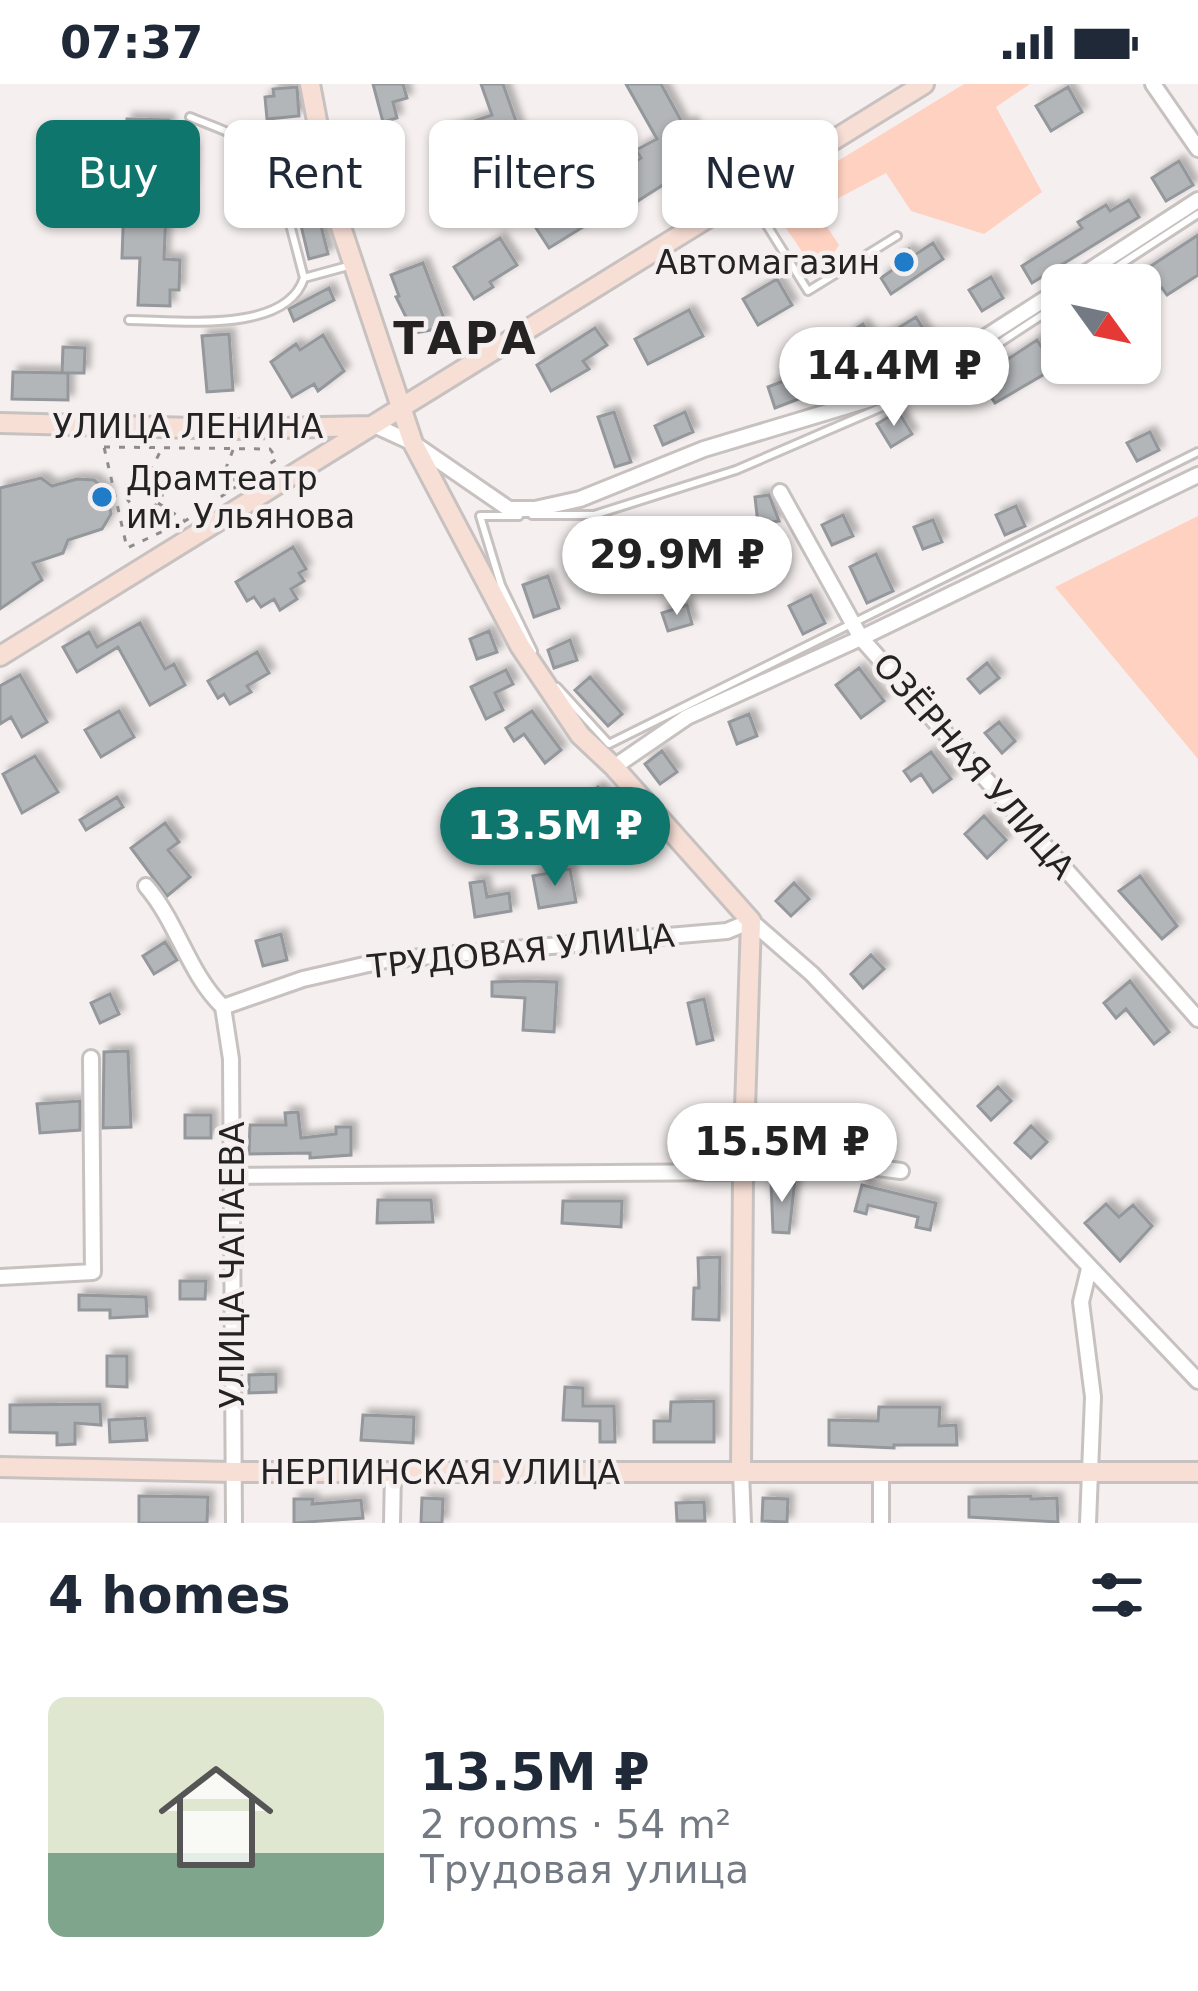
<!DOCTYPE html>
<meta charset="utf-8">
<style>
body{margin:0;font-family:"DejaVu Sans",sans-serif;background:#f2f2f3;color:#1f2937;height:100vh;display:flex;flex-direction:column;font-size:45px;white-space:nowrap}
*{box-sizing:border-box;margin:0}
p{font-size:39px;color:#747a83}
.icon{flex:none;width:66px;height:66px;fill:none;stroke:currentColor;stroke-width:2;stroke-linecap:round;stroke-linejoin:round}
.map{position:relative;height:1439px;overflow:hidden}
.drawer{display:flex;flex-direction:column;background:#fff;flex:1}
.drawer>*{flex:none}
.hud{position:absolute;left:36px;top:36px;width:1128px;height:108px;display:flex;gap:24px}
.needle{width:78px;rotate:123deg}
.tools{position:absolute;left:1041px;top:180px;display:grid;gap:24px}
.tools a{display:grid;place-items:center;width:120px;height:120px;border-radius:18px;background:#fff;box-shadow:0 3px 9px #0004;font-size:60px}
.price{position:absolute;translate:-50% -102px;padding:0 27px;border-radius:42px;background:#fff;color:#222;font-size:39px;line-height:78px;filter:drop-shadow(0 3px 6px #0008)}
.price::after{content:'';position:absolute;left:50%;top:72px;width:36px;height:27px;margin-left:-18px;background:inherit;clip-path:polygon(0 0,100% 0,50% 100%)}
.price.current{background:#0f766e;color:#fff}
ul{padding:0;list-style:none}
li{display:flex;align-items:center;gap:36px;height:300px;padding:0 48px}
li span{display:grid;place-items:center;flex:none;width:336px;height:240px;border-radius:18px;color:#555}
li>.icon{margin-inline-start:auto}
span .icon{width:144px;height:144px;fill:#fffc;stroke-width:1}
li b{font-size:51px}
h2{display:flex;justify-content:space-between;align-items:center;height:144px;padding:0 48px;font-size:51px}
.chip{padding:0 42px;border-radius:18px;background:#fff;box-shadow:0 3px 9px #0004;font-size:42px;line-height:108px}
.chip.current{background:#0f766e;color:#fff}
.status{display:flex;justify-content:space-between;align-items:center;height:84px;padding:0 60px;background:#fff;direction:ltr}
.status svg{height:33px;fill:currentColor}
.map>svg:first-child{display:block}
.green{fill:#fed1c1}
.building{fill:#b3b6b9;stroke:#94979b;stroke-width:3;filter:url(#shadow)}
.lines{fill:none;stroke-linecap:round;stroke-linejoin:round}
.service-casing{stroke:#c7c2c0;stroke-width:12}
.minor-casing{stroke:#c7c2c0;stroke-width:20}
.secondary-casing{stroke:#c7c2c0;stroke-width:24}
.path{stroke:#908c8c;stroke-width:3;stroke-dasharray:6 9;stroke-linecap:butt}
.service{stroke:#fff;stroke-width:6}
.minor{stroke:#fff;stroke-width:14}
.secondary{stroke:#f8dfd6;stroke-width:18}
.poi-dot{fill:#207cc9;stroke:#f5f0ef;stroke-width:4.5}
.labels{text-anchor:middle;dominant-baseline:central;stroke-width:9;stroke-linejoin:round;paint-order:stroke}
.poi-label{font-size:33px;fill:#242222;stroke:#f5f0ef;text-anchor:end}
.street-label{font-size:33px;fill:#242222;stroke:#f5f0ef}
.district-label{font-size:45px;font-weight:bold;letter-spacing:3px;fill:#242222;stroke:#f5f0ef}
</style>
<div class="status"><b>07:37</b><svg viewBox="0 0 49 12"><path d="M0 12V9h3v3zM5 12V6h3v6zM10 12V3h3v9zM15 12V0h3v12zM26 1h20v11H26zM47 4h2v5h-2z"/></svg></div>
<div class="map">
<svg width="1198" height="1439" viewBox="0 0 1198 1439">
<defs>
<filter id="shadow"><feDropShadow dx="5.5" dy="-5.5" stdDeviation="3" flood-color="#0004"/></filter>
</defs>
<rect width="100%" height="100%" fill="#f5f0ef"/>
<path class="green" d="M964 0H1030L996 23 1042 108 984 150 911 127 886 89 816 126 839 161 828 178H809L769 119Z
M1198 432V675L1055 503Z"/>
<path class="building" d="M373 0H403L407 14 393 18 397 34 383 38Z
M481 0H503L526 66 457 90 442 48 492 31Z
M626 0H661L684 42 691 38 723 95 692 113 680 90 616 131 612 125 549 164 534 141 641 74 636 66 657 55Z
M297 3 299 32 267 35 265 13 274 12 273 5Z
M1068 3 1082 28 1051 47 1036 22Z
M127 35 169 36 168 66 192 67 190 105H167L164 175 180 176 179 206H170V222L138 221 140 174H122Z
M301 62 328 170 309 175 283 66Z
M229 67H246L245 95H228Z
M1179 77 1193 101 1166 117 1152 94Z
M1129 116 1139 133 1032 199 1022 182 1082 144 1078 138 1106 121 1110 127Z
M1198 151V191L1167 211 1162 204 1140 218V201H1122Z
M500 154 517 181 490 198 493 203 474 215 454 183Z
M933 159 943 175 891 210 881 194 901 180 896 174 909 165 913 172Z
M423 179 445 237 436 241 437 245 414 249 396 213 399 212 391 191Z
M991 193 1003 214 982 227 969 206Z
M777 195 792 221 758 241 743 215Z
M329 204 334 216 294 237 289 225Z
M689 226 703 252 648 280 635 255Z
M916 233 931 258 874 292 849 249 863 240 874 259Z
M595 244 607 261 583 277 589 285 551 307 537 281Z
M229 250 233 306 207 308 202 252Z
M323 251 344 287 318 307 314 300 292 313 271 278 296 260 300 266Z
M1037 256 1055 284 995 319 979 294Z
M63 263 85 264 84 289H62Z
M830 279 838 300 775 324 768 303Z
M13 288 68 289V316L12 315Z
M898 327 912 350 891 363 877 340Z
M614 328 631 378 615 383 598 333Z
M685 328 693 348 663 361 655 342Z
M1150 348 1159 366 1137 377 1127 359Z
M41 394 52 402 77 395 94 396 107 407 111 430 102 445 68 456 63 469 33 479 42 496 0 525V404Z
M769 411 779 437 758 440 755 413Z
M1016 422 1025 442 1005 451 996 431Z
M843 431 853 452 832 461 822 441Z
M933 436 942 458 923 465 914 443Z
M293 463 306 485 299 489 304 497 291 505 297 515 280 526 274 515 261 523 254 513 247 517 236 498Z
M876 470 893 507 867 519 850 483Z
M548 492 559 524 534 533 523 501Z
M811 511 825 539 803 550 789 522Z
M687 521 692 540 668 547 662 529Z
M140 539 165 585 174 580 185 601 150 621 118 563 77 588 63 563 89 548 97 563Z
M489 547 497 568 477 575 470 555Z
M570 556 577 576 554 584 548 566Z
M257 568 269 589 247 602 251 608 230 620 224 610 218 614 208 597Z
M987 579 999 594 980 609 968 595Z
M859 584 884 617 861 634 836 601Z
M506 586 513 600 495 609 503 626 486 635 471 603Z
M20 591 47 638 22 653 11 633 0 640V602Z
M590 593 622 630 608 642 575 606Z
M119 627 134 653 101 673 85 646Z
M532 627 561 666 545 679 524 650 514 657 506 644Z
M749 630 757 652 737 660 729 638Z
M999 638 1015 657 1002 669 985 649Z
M662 667 677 688 660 700 645 680Z
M931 668 951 695 933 708 921 690 911 697 904 687Z
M35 672 58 708 22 729 3 690Z
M598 703 643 757 624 770 610 751 614 747 584 717Z
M117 713 123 723 86 746 80 736Z
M984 732 1006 756 987 774 965 750Z
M165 739 179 758 168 766 190 793 167 812 131 764Z
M570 785 576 818 539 824 533 792Z
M1140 792 1177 842 1162 855 1119 807Z
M484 797 487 813 509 809 511 827 475 833 470 799Z
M794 799 809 815 791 832 776 817Z
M281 850 287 876 263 882 256 857Z
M165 858 177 876 154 890 143 872Z
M871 871 884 885 863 904 851 890Z
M526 897 557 898 554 948 523 946 525 914 492 912V898Z
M1130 897 1169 948 1154 960 1126 925 1116 934 1104 919Z
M110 910 119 930 100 939 91 919Z
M704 915 713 956 697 960 688 919Z
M128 967 131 1043 103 1044 104 968Z
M998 1003 1011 1017 991 1036 978 1022Z
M80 1017V1046L40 1049 37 1020Z
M298 1028 301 1054 336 1050V1043H351V1071L310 1074V1069L249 1070 250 1041H286L285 1029Z
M185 1031H211V1054H185Z
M1031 1042 1047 1058 1031 1074 1015 1059Z
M795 1096 789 1149 773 1148 771 1097Z
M862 1101 936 1119 930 1146 916 1143 918 1133 868 1121 866 1130 855 1127Z
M378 1116H431L433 1138 377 1139Z
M563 1117H622L621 1143 562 1139Z
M1106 1120 1119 1133 1133 1121 1152 1142 1120 1177 1085 1139Z
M720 1173 719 1236 693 1235 694 1204H699L698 1174Z
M180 1197H206L205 1215H180Z
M79 1211 146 1213 147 1232 110 1234V1226H79Z
M107 1272H127V1303L107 1302Z
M276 1290V1308L249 1309V1291Z
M565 1303 583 1304V1322H614L615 1358H600V1337L563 1336Z
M714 1317V1358H654V1337H670L671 1318Z
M100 1320 101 1341 75 1339V1360L57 1361V1349L10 1348V1321Z
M879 1323H940L939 1342 956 1341 957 1361H894V1364L829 1361V1336L878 1337Z
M363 1331 414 1333 413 1359 361 1356Z
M145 1334 147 1356 110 1358 109 1336Z
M139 1412 208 1413 207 1439H139Z
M1031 1412V1415L1057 1414 1058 1438 969 1433V1413Z
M422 1414 443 1415 442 1439H421Z
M763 1414 788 1415 787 1438 762 1437Z
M294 1415H313L312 1420 361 1416 363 1434 294 1439Z
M704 1418 705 1437H677L676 1419Z"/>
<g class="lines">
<defs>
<path id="service" d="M748 111 808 207 897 152
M304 194 348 182
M1089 201 1198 130
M129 236C176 236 286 251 304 194L275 83C255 55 222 46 190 33
M532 431H594L736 386 940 298 1062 218
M519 432H480L501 501 533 567
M557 603 609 660 1198 368"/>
<path id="minor" d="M1153 0 1198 65
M1067 201 1198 116
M376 342 413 359 509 425H535L580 415 704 365 874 314 928 290 1062 204
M780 408 861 554 1198 935
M614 683 687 633 861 554 1198 391
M146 802C178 839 188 889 223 923L303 895 386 876 727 847 751 837 812 890 1198 1297
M223 923 231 975 234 1439
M232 1092 743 1088 854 1081 901 1087
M0 1193 93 1188 91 974
M741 1388 743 1439
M881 1388V1439
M392 1439 393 1388
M1088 1439 1093 1313 1081 1218 1089 1185"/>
<path id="secondary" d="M310 0 332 116 413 359 520 562 580 651 614 683 751 837 743 1088 741 1388
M0 339 234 345 371 342
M0 572 924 0
M0 1383 234 1388H1198"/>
</defs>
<use href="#service" class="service-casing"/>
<use href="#minor" class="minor-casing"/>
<use href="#secondary" class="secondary-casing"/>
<path class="path" d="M104 363 270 365 277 375 185 437 127 464Z
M233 366 226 384 234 396 243 398
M125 406a19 19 0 1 1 38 0a19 19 0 1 1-38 0Z
M150 388 161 366
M164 402 226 384
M158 419 184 436"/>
<use href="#service" class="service"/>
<use href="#minor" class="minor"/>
<use href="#secondary" class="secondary"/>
</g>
<g class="poi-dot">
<circle cx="904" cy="178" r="12"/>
<circle cx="102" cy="413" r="12"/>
</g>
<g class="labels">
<g class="poi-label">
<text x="880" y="178">Автомагазин</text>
<text x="126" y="394" text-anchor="start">Драмтеатр<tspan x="126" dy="38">им. Ульянова</tspan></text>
</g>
<g class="street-label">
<text x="188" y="342">УЛИЦА ЛЕНИНА</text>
<text transform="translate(974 682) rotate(49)">ОЗЁРНАЯ УЛИЦА</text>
<text transform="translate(521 867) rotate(-6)">ТРУДОВАЯ УЛИЦА</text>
<text transform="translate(232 1181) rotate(-90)">УЛИЦА ЧАПАЕВА</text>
<text x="440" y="1388">НЕРПИНСКАЯ УЛИЦА</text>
</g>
<g class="district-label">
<text x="466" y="254">ТАРА</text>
</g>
</g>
</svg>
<div class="tools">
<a><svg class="needle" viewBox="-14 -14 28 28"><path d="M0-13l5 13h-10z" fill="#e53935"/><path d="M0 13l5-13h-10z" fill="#747a83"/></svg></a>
</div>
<b class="price" style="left:894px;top:345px">14.4M ₽</b>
<b class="price" style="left:677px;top:534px">29.9M ₽</b>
<b class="price current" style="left:555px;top:805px">13.5M ₽</b>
<b class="price" style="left:782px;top:1121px">15.5M ₽</b>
<div class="hud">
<a class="chip current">Buy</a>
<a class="chip">Rent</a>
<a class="chip">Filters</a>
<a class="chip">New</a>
</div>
</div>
<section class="drawer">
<h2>4 homes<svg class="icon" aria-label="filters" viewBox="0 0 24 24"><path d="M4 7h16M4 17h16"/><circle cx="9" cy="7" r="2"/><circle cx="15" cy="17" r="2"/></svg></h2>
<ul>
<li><span style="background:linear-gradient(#dfe7d0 65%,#7fa58c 0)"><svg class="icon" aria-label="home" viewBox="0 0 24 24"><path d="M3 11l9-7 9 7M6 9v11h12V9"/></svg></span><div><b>13.5M ₽</b><p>2 rooms · 54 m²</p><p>Трудовая улица</p></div></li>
</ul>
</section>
